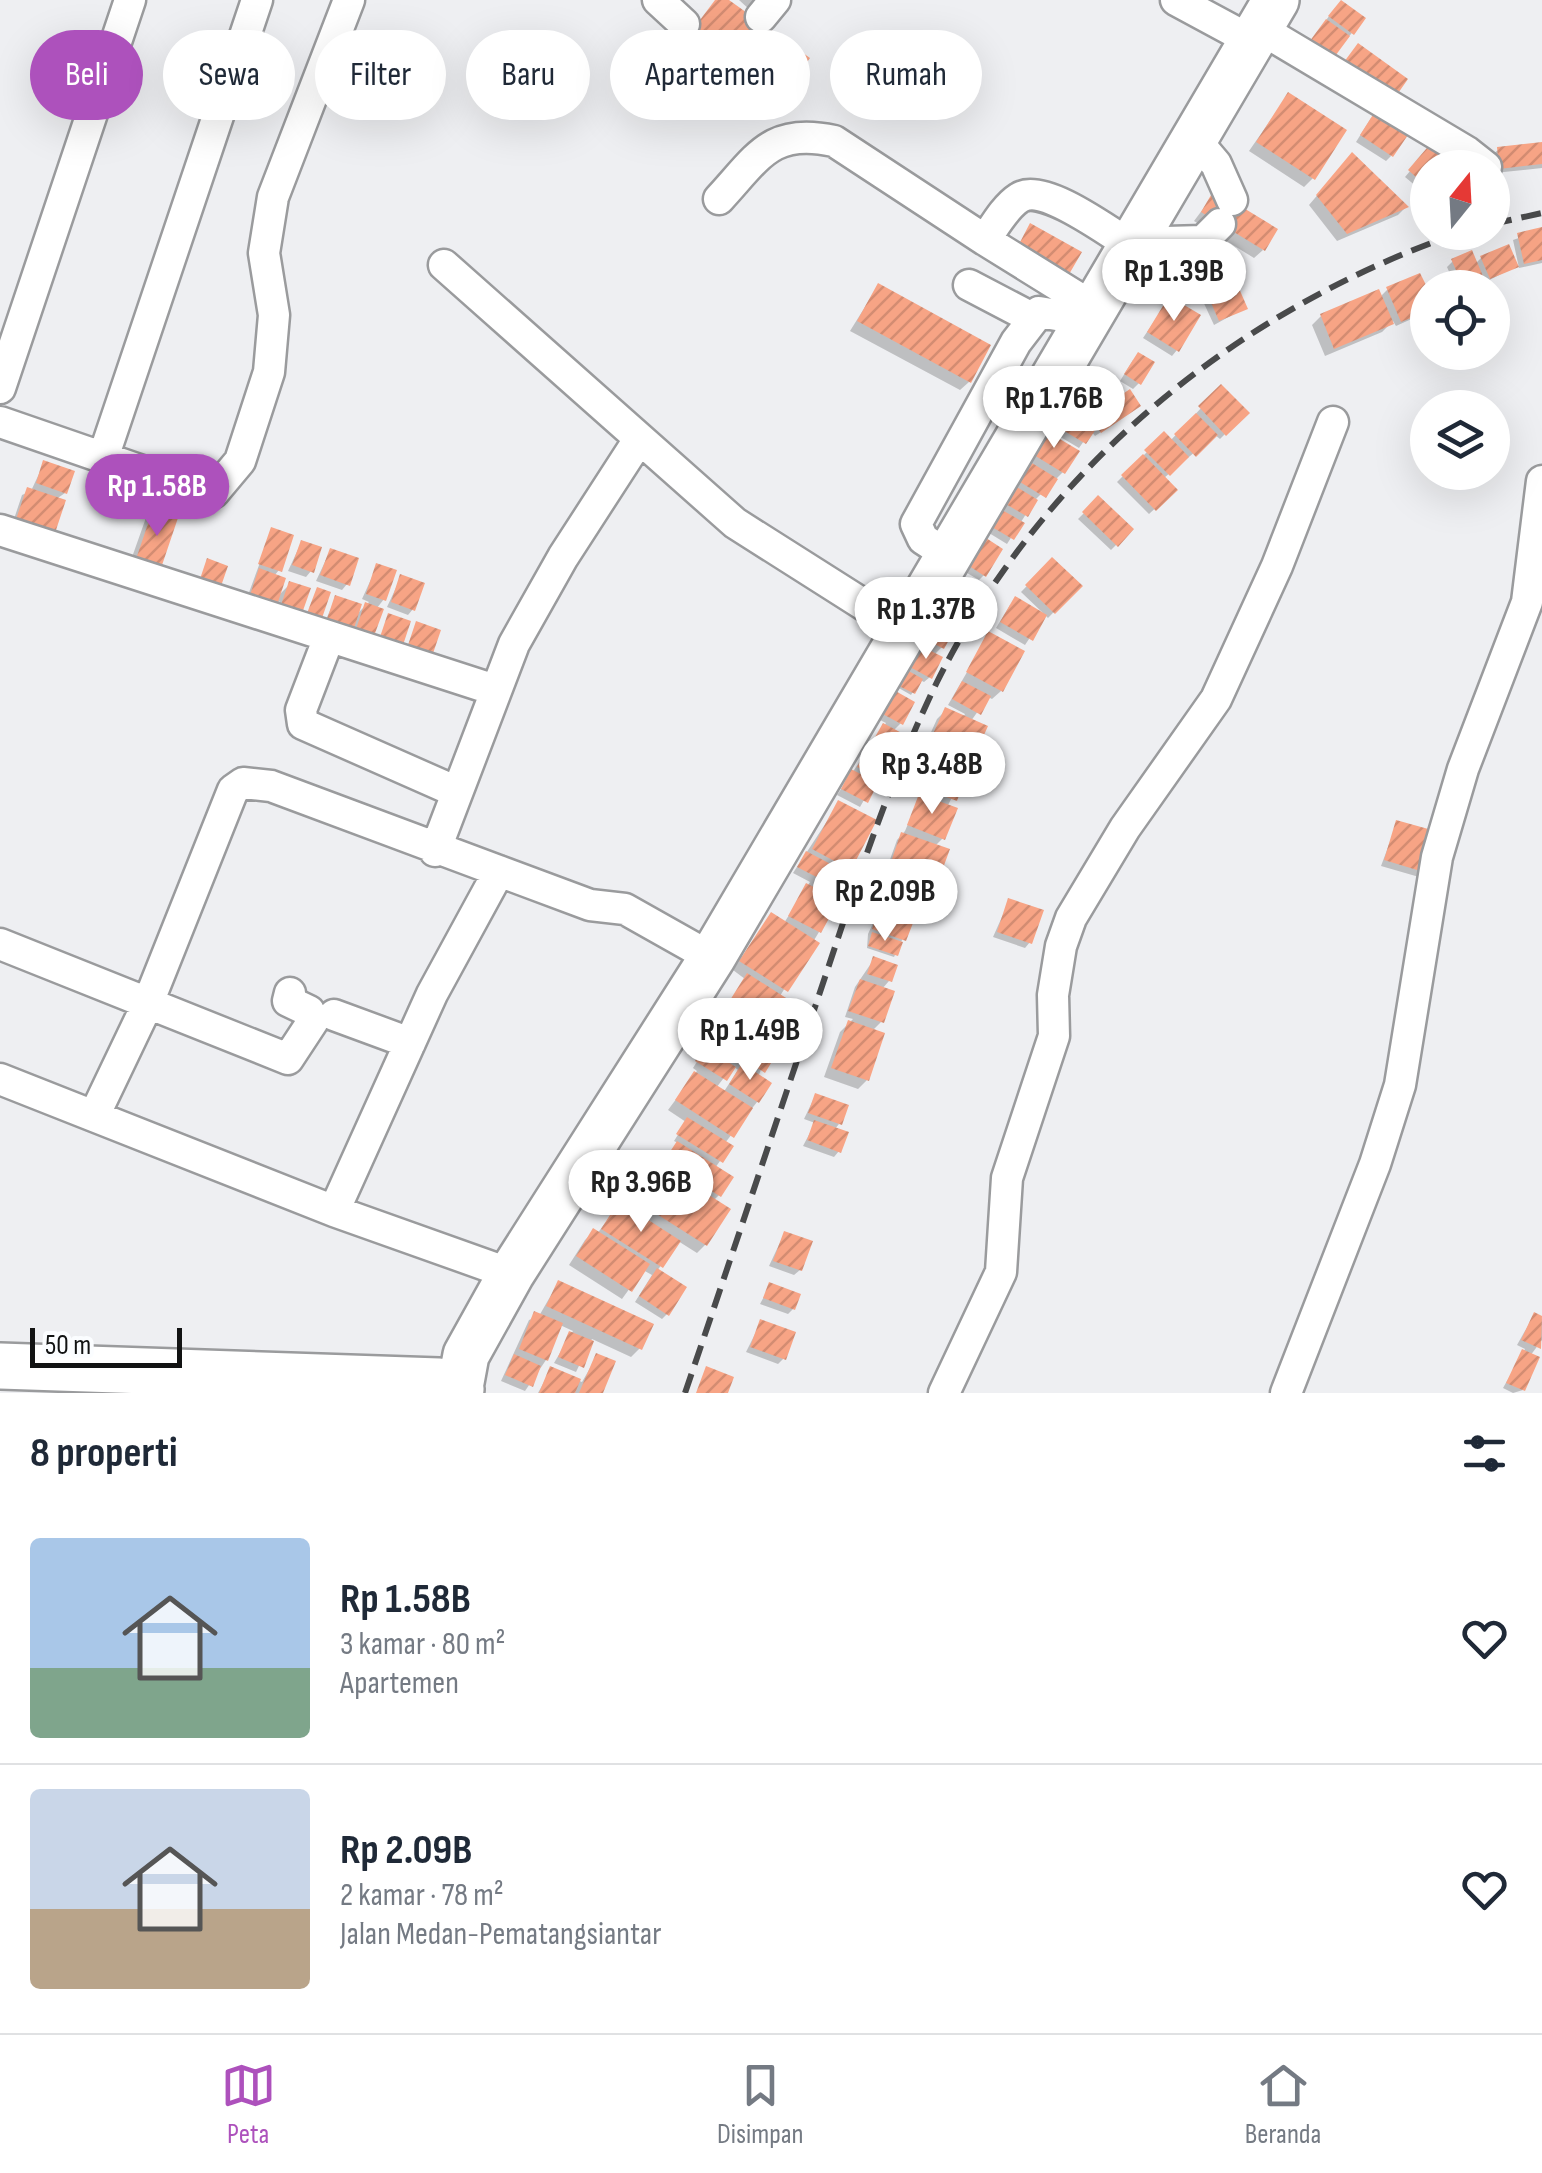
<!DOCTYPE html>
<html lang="id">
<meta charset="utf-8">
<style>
body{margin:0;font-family:"Sofia Sans Condensed",sans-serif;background:#f2f2f3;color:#1f2937;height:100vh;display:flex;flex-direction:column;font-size:38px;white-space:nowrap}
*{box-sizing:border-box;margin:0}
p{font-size:32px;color:#747a83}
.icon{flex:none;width:55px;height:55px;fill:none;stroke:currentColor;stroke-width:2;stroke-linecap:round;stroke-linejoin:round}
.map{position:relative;height:1393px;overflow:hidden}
.drawer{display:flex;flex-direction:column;background:#fff;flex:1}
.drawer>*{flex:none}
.hud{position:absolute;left:30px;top:30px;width:1000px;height:90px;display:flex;gap:20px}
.needle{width:65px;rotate:18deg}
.controls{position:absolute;left:1410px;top:150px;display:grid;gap:20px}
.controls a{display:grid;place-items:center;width:100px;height:100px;border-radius:50%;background:#fff;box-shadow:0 10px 40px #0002;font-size:50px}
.scale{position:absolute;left:30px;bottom:25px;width:152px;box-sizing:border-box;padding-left:10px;border:5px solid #121313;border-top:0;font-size:28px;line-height:35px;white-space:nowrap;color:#121313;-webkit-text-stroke:8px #fbfdff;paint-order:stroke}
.price{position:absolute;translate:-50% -85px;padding:0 22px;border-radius:35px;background:#fff;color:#222;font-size:32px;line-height:65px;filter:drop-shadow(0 2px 5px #0008)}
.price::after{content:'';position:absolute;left:50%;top:60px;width:30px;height:22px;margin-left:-15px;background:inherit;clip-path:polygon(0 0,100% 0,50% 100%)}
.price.selected{background:#ad51bc;color:#fff}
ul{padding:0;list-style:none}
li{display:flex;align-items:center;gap:30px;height:250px;padding:0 30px}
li+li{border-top:2px solid #e0e1e3}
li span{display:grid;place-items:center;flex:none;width:280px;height:200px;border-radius:10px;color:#555}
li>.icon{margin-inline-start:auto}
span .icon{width:120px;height:120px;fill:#fffc;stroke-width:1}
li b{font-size:42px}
h2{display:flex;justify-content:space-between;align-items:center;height:120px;padding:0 30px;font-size:42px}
.tag{padding:0 35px;border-radius:45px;background:#fff;box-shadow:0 10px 40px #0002;font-size:35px;line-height:90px}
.tag.selected{background:#ad51bc;color:#fff}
.tabs{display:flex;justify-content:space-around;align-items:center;height:140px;border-top:2px solid #e0e1e3;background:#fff;font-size:28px;color:#747a83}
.tabs a{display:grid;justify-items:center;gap:5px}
.tabs .selected{color:#ad51bc}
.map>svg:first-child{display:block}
.shadow{fill:#0003;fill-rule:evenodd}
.building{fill:url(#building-hatch)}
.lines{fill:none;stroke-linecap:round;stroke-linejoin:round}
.minor-casing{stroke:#9a9b9d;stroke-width:35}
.highway-casing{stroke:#9a9b9d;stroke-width:50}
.minor{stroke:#fff;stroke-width:30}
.highway{stroke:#fff;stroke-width:45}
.rail{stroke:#494a4b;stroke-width:6;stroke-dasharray:20 10;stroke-linecap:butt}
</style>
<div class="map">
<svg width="1542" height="1393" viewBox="0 0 1542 1393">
<defs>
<pattern id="building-hatch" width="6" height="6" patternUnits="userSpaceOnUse" patternTransform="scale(2.5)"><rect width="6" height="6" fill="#f7a485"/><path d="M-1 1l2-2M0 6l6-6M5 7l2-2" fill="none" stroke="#d38c72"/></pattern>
</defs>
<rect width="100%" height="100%" fill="#eeeff2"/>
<path class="shadow" d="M716 0H725L782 91 773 100 687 38Z
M739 0H760L750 10Z
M1335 8 1363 19 1347 39 1324 23Z
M1288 95 1313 178 1304 187 1249 151Z
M1371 118 1391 156 1386 161 1356 142Z
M1542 145V168L1494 173 1492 155 1498 150Z
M1427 151 1428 176 1417 187 1405 177Z
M1344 164 1406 207 1398 215 1337 241 1309 205Z
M1428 188V214L1416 198Z
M1215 193 1263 250 1254 258 1194 221Z
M1542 230V263L1519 268 1513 240Z
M1481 258 1516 266 1484 283 1485 288H1456L1447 267 1453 261 1475 264Z
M878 286 969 382 960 390 850 331Z
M1388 289 1428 295 1427 312 1396 326 1393 321 1382 332 1325 356 1312 325 1321 316 1380 297Z
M1206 292 1245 308 1214 325 1201 297Z
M1169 299 1177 350 1172 356 1143 338Z
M1133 360 1139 383 1133 389 1120 381Z
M1221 387 1246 413 1220 439 1215 435 1164 478 1175 490 1149 514 1117 482 1164 435 1170 441Z
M1133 411 1095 436 1091 431 1079 448 1052 432 1061 419 1085 425 1092 418Z
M1038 437 1063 472 1035 500 1007 544 989 533 1005 511 1001 509Z
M44 463 65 493 10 531 22 495 31 491Z
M1098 499 1131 530 1111 550 1078 519Z
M157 503 178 511 125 577 148 512Z
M272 530 279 570 274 576 277 597 290 584 308 590 275 617 280 601 267 615 244 606Z
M301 543 311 571 306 577 288 571Z
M978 545 984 575 979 580 962 570Z
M330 551 347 584 342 590 316 581Z
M1052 560 1079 586 1048 618 1045 615 1025 645 996 628 1010 605 1044 614 1021 592Z
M377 566 384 599 349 644 355 628 344 638 321 630 336 598 356 615 369 602 362 599Z
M401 577 413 609 408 615 387 607Z
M927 625 942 647 934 655 930 677 924 682 920 680 911 695 897 687 923 645 918 643Z
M989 634 1001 691 992 699 988 697 971 721 965 772 947 807 943 838 935 846 937 878 930 884 922 917 916 923 911 921 894 957 867 948 868 934 897 872 887 868 897 840 905 831 931 769 917 763 937 719 946 710 963 718 965 714 948 705Z
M887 698 901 723 893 731 896 759 891 765 886 762 860 807 837 795 886 723 876 718Z
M839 803 849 869 836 876 823 894 819 932 780 996 775 1035 758 1077 757 1102 725 1143 730 1147 715 1168 719 1195 713 1201 705 1245 697 1253 678 1241 657 1271 667 1314 662 1319 635 1302 652 1275 643 1270 622 1299 569 1265 585 1240 594 1231 597 1234 619 1204 626 1208 648 1173 657 1165 661 1167 678 1143 674 1141 686 1122 668 1110 697 1071 693 1068 703 1052H708L730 1021 720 1015 745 979 733 970 771 915 784 923 810 882 793 873ZM733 1066 738 1070 723 1093 716 1088Z
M1397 823 1436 834 1419 877 1381 866Z
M1009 901 1030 942 1025 948 993 937Z
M874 959 889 981 882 989 881 1022 872 1031 867 1080 858 1089 824 1077 840 1032 853 1019 845 1017 855 987Z
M815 1096 839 1124 834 1130 839 1151 834 1157 803 1146 815 1123 804 1119Z
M784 1234 800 1270 794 1275 769 1266Z
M558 1283 640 1348 631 1357 592 1339 576 1372 554 1363 573 1331 560 1325 546 1360 525 1391 501 1381 529 1320 539 1316Z
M770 1285 793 1309 788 1314 760 1304Z
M1534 1315 1542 1319V1340L1530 1356 1523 1390 1513 1393 1503 1388 1525 1349 1517 1345Z
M761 1322 784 1358 778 1364 746 1352Z
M597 1356 600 1393H538L551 1369 582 1382Z"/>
<path class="building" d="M715 0H729L810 58 784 93 694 28Z
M1341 0 1366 18 1354 35 1328 16Z
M1326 19 1350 36 1327 67 1304 49Z
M1358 43 1408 79 1394 99 1344 62Z
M1288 92 1347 130 1315 180 1256 142Z
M1376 110 1410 132 1393 157 1360 135Z
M1432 142 1448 156 1438 168H1428L1424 184 1408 170Z
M1542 142V164L1499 169 1497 147Z
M1352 152 1409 207 1347 234 1316 195Z
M1214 190 1278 229 1265 251 1201 212Z
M1030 223 1082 252 1068 276 1017 248Z
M1542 227V260L1524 264 1517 233Z
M1509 244 1519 267 1490 279 1480 256Z
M1472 250 1488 288H1464L1451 259Z
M1420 273 1428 289V311L1401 322 1386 287Z
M1234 277 1248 309 1219 321 1205 289Z
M878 283 991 345 971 383 857 321Z
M1379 289 1394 324 1334 349 1320 314Z
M1169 296 1201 315 1179 352 1147 332Z
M1138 352 1155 362 1141 385 1124 374Z
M1221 384 1250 413 1226 436 1198 406Z
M1130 389 1141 406 1101 433 1090 416Z
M1066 410 1096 429 1086 444 1056 426Z
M1196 413 1218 435 1196 457 1174 434Z
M1043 429 1080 451 1065 474 1029 452Z
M1164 431 1189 457 1170 476 1144 450Z
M1143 454 1178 490 1156 511 1121 475Z
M43 460 75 471 67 494 36 483Z
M1027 460 1058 479 1046 498 1015 479Z
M1015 486 1038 500 1028 517 1004 503Z
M27 487 66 500 53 539 14 525Z
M1098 495 1134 529 1118 547 1082 512Z
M156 500 181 509 158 577 133 568Z
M1002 510 1025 523 1014 540 992 527Z
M271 527 294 535 282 572 258 564Z
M983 536 1003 549 986 577 966 564Z
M301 540 322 547 314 573 292 565Z
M330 548 359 558 350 586 320 575Z
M1052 557 1083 586 1055 614 1025 585Z
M207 558 228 566 220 589 199 582Z
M376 563 397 570 386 601 366 594Z
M259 568 286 578 275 611 248 601Z
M400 574 425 583 415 611 391 602Z
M289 581 311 588 300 619 279 611Z
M317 587 331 592 321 621 306 616Z
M335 595 362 604 352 634 325 625Z
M1015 596 1047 615 1033 641 1000 622Z
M365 602 384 609 371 644 353 638Z
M388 613 411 621 399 657 376 649Z
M932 616 955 629 944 649 921 637Z
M416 621 441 630 429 665 404 657Z
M988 631 1025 651 1003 692 966 672Z
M919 645 943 657 932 679 908 666Z
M905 669 923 679 915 694 897 685Z
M962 681 991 696 981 715 952 699Z
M892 689 915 702 903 725 879 712Z
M945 707 988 726 967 773 924 754Z
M883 723 911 738 898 761 870 746Z
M866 751 889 763 880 779 857 767Z
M931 766 965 779 957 801 922 788Z
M851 769 878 783 868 803 841 789Z
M919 794 958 808 945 840 907 825Z
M838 800 877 820 851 870 812 849Z
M1396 820 1439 832 1427 873 1384 860Z
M901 832 950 849 939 879 891 862Z
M806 851 842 870 834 886 797 867Z
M896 870 936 884 924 919 883 904Z
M806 883 839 900 821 933 788 916Z
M1008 898 1044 910 1032 944 997 932Z
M878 910 913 923 906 941 872 929Z
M771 912 820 943 788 992 739 961Z
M872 932 903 942 898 956 868 946Z
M873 956 898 965 892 982 867 974Z
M747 973 797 1005 777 1037 727 1005Z
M860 979 895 991 884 1023 848 1011Z
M733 1014 782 1045 765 1073 716 1041Z
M848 1020 885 1033 869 1081 831 1068Z
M704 1047 736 1067 727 1081 695 1061Z
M742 1063 772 1083 759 1103 729 1084Z
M694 1071 753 1108 734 1138 675 1100Z
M815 1093 849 1105 842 1125 808 1113Z
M687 1117 734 1146 723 1163 676 1134Z
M814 1120 849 1132 841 1153 807 1140Z
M677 1141 734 1177 721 1197 664 1161Z
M657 1162 731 1209 707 1246 633 1199Z
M619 1201 681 1241 663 1268 601 1229Z
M593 1228 650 1264 632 1292 576 1256Z
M784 1231 813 1241 802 1271 773 1261Z
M657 1268 687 1287 669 1316 639 1296Z
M558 1280 654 1324 642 1350 546 1306Z
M769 1282 801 1294 795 1310 763 1298Z
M534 1311 563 1323 548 1361 519 1349Z
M1534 1312 1542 1316 1541 1349 1521 1340Z
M760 1319 796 1332 786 1360 750 1347Z
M569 1331 594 1341 584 1368 558 1357Z
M1522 1349 1540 1357 1525 1391 1506 1383Z
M596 1353 616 1361 603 1393H579Z
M514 1354 541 1366 533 1387 505 1375Z
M550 1366 581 1379 575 1393H539Z
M706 1366 734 1377 728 1393H696Z"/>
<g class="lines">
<defs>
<path id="minor" d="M658 0 684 24
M1176 0 1252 41
M761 17 775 0
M1259 28 1467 152 1486 167
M1194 138 1216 164 1232 200
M719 199C758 157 771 127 834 141L985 240C994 227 1005 207 1019 198 1042 182 1109 232 1130 245
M1137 233 1166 242 1203 241 1220 224
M985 240 1093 307
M444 265 735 523 902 629
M969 285 1032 318
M0 388 130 0
M0 422 194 489 214 492 240 461 269 372 274 315 264 253 273 197 349 0
M104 455 257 0
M0 530 495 690
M946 554 923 539 916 524 1016 342 1039 312 1086 320
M329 637 301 710 303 724 457 792
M435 851 514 644 563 557 638 441
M0 944 288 1059 313 1021 309 1011 288 1001 290 993
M334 1015 410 1043
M0 1079 334 1211 511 1274
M94 1116 148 1003 233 790 243 783 271 786 590 905 625 909 712 958
M334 1211 432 994 499 871
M944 1393 1001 1272 1007 1178 1054 1036 1053 995 1061 946 1071 918 1125 828 1216 699 1277 566 1333 422
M1286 1393 1375 1164 1400 1085 1437 857 1463 769 1527 602 1542 481"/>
<path id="highway" d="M0 1366 439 1381 461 1389
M459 1393 466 1355 511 1274 712 958 1276 0"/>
</defs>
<use href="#minor" class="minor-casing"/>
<use href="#highway" class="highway-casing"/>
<use href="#minor" class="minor"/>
<use href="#highway" class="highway"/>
<path class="rail" d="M1492 224 1542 213
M685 1393C729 1264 772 1135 815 1007 852 897 886 787 937 682 1043 468 1238 308 1462 232"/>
</g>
</svg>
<div class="controls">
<a><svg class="needle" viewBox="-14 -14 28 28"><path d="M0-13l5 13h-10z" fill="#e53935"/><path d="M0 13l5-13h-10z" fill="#747a83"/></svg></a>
<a><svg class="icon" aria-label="locate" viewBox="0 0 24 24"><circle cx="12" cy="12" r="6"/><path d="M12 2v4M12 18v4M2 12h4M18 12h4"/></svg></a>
<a><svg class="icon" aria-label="layers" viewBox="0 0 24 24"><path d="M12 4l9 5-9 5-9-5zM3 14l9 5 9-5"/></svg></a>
</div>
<div class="scale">50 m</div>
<b class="price" style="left:1174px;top:324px">Rp 1.39B</b>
<b class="price" style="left:1054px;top:451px">Rp 1.76B</b>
<b class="price selected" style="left:157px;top:539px">Rp 1.58B</b>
<b class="price" style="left:926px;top:662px">Rp 1.37B</b>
<b class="price" style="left:932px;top:817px">Rp 3.48B</b>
<b class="price" style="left:885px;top:944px">Rp 2.09B</b>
<b class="price" style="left:750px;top:1083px">Rp 1.49B</b>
<b class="price" style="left:641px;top:1235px">Rp 3.96B</b>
<div class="hud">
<a class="tag selected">Beli</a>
<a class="tag">Sewa</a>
<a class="tag">Filter</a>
<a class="tag">Baru</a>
<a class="tag">Apartemen</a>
<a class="tag">Rumah</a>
</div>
</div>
<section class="drawer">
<h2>8 properti<svg class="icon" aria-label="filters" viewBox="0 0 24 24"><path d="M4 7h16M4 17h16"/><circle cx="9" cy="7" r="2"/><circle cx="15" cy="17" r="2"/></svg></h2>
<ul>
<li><span style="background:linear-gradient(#a9c7e8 65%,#7fa58c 0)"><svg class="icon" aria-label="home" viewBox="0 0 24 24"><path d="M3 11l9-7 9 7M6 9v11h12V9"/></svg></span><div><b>Rp 1.58B</b><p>3 kamar · 80 m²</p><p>Apartemen</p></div><svg class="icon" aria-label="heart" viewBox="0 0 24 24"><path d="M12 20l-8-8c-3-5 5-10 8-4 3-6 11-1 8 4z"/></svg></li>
<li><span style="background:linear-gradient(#c9d6e8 60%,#b9a48a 0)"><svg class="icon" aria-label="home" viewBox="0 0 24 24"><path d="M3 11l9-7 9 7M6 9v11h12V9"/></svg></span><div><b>Rp 2.09B</b><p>2 kamar · 78 m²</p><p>Jalan Medan-Pematangsiantar</p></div><svg class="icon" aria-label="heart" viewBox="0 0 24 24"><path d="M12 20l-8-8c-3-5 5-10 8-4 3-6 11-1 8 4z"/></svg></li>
</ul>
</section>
<nav class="tabs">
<a class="selected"><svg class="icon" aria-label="map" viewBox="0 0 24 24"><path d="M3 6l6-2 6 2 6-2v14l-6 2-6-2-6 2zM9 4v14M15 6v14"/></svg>Peta</a>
<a><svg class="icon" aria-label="saved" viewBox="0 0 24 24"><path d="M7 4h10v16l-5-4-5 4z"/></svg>Disimpan</a>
<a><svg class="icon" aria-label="home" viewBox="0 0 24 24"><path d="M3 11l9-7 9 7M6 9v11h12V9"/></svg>Beranda</a>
</nav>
